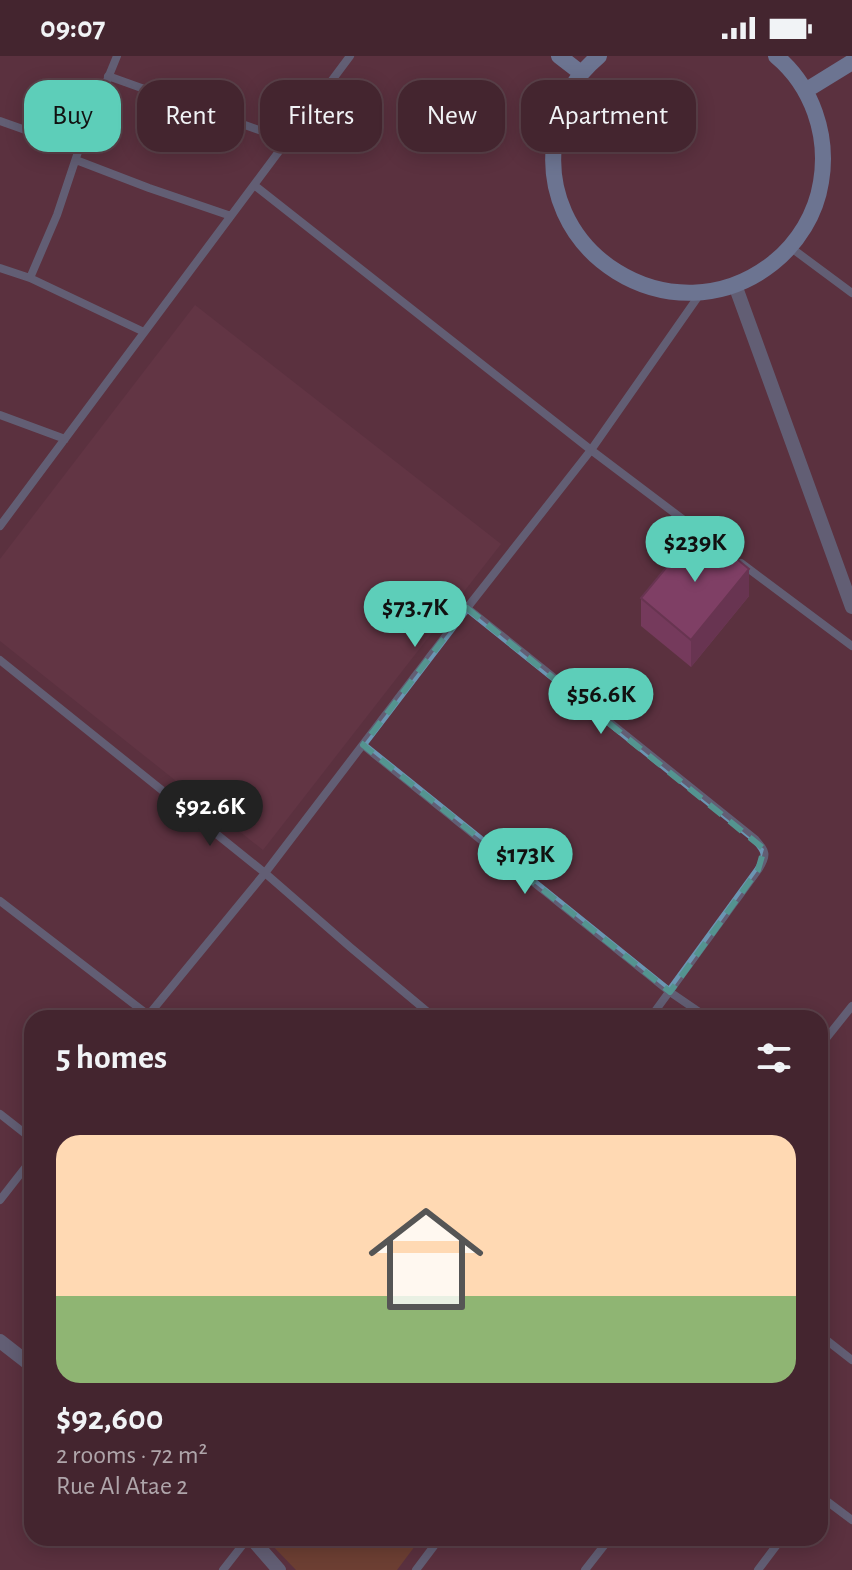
<!DOCTYPE html>
<meta charset="utf-8">
<style>
body{margin:0;font-family:"Alegreya Sans",sans-serif;background:#4e313b;color:#f1f3f6;height:100vh;display:flex;flex-direction:column;font-size:30px;white-space:nowrap}
*{box-sizing:border-box;margin:0}
p{font-size:26px;color:#afa5aa}
.icon{flex:none;width:44px;height:44px;fill:none;stroke:currentColor;stroke-width:2;stroke-linecap:round;stroke-linejoin:round}
.map{position:relative;flex:1;overflow:hidden}
.side{position:absolute;left:24px;top:954px;width:804px;height:536px;display:flex;flex-direction:column;background:#44252f;border-radius:24px;box-shadow:0 4px 20px #0003,0 0 0 2px #5c424b}
.side>*{flex:none}
.top-card{position:absolute;left:24px;top:24px;width:804px;height:72px;display:flex;gap:16px}
.price{position:absolute;translate:-50% -68px;padding:0 18px;border-radius:28px;background:#5dceb9;color:#111;font-size:26px;line-height:52px;filter:drop-shadow(0 2px 4px #0008)}
.price::after{content:'';position:absolute;left:50%;top:48px;width:24px;height:18px;margin-left:-12px;background:inherit;clip-path:polygon(0 0,100% 0,50% 100%)}
.price.selected{background:#222;color:#fff}
ul{padding:0;list-style:none}
li{display:grid;align-content:center;gap:16px;height:424px;padding:0 32px}
li span{display:grid;place-items:center;height:248px;border-radius:24px;color:#555}
li>.icon{margin-inline-start:auto}
span .icon{width:144px;height:144px;fill:#fffc;stroke-width:1}
li b{font-size:34px}
h2{display:flex;justify-content:space-between;align-items:center;height:96px;padding:0 32px;font-size:34px}
.pill{padding:0 28px;border-radius:24px;background:#44252f;box-shadow:0 4px 20px #0003,0 0 0 2px #5c424b;font-size:28px;line-height:72px}
.pill.selected{background:#5dceb9;color:#111}
.status{display:flex;justify-content:space-between;align-items:center;height:56px;padding:0 40px;background:#44252f;direction:ltr}
.status svg{height:22px;fill:currentColor}
.map>svg:first-child{display:block}
.built{fill:#6b3a4a}
.green{fill:#835124}
.lines{fill:none;stroke-linecap:round;stroke-linejoin:round}
.minor{stroke:#6b96b3;stroke-width:8}
.tertiary{stroke:#6b96b3;stroke-width:14}
.secondary{stroke:#80c5f4;stroke-width:16}
.wall{fill:#94467e}
.shaded-wall{fill:#783966}
.building{fill:#ac5192;stroke:#783966;stroke-width:2}
.marked{fill:none;stroke:#549490;stroke-width:6;stroke-dasharray:16 10;stroke-linejoin:round}
</style>
<div class="status"><b>09:07</b><svg viewBox="0 0 49 12"><path d="M0 12V9h3v3zM5 12V6h3v6zM10 12V3h3v9zM15 12V0h3v12zM26 1h20v11H26zM47 4h2v5h-2z"/></svg></div>
<div class="map">
<svg width="852" height="1514" viewBox="0 0 852 1514">
<rect width="100%" height="100%" fill="#5b313f"/>
<path class="built" d="M195 249 501 488 263 794 0 585V503Z"/>
<path class="green" d="M270 1482H421L397 1514H296L268 1485Z"/>
<g class="lines">
<path class="minor" d="M108 20 287 84
M0 65 79 93
M76 104 149 132 231 160
M254 129 591 394 705 480
M790 191 852 237
M0 212 30 222 144 276
M30 222 57 159 79 93 117 0
M0 359 65 383
M0 470 350 0
M741 507 852 590
M467 552 755 783C766 796 768 798 758 814L650 962
M0 604 265 817 350 891 435 962
M363 689 670 936 708 962
M0 845 152 962
M146 962 265 817 467 552 591 394 700 238
M820 990 852 950
M0 1058 32 1083
M0 1144 32 1103
M820 1279 852 1304
M820 1440 852 1464
M223 1514 248 1482
M416 1514 440 1482
M585 1514 610 1482
M758 1514 782 1482"/>
<path class="tertiary" d="M735 229 852 551
M0 1285 32 1310
M251 1482 279 1514"/>
<path class="secondary" d="M559 0 581 17
M599 0C593 5 587 11 582 17 569 32 561 53 557 72 528 196 673 286 773 207 798 187 816 158 821 126 829 79 812 30 776 0
M805 35 852 6"/>
</g>
<path class="wall" d="M749 540 691 611 641 570V542Z"/>
<path class="shaded-wall" d="M749 513V540L691 611V584Z"/>
<path class="building" d="M699 472 749 513 691 584 641 542Z"/>
<path d="M0 0H852V1514H0ZM467 552 764 793 758 814 670 936 363 689Z" fill="#5b313f" fill-opacity=".55" fill-rule="evenodd"/>
<path class="marked" d="M467 552 764 793 758 814 670 936 363 689Z"/>
</svg>
<b class="price" style="left:695px;top:528px">$239K</b>
<b class="price" style="left:415px;top:593px">$73.7K</b>
<b class="price" style="left:601px;top:680px">$56.6K</b>
<b class="price selected" style="left:210px;top:792px">$92.6K</b>
<b class="price" style="left:525px;top:840px">$173K</b>
<div class="top-card">
<a class="pill selected">Buy</a>
<a class="pill">Rent</a>
<a class="pill">Filters</a>
<a class="pill">New</a>
<a class="pill">Apartment</a>
</div>
<section class="side">
<h2>5 homes<svg class="icon" aria-label="filters" viewBox="0 0 24 24"><path d="M4 7h16M4 17h16"/><circle cx="9" cy="7" r="2"/><circle cx="15" cy="17" r="2"/></svg></h2>
<ul>
<li><span style="background:linear-gradient(#ffd9b3 65%,#8fb573 0)"><svg class="icon" aria-label="home" viewBox="0 0 24 24"><path d="M3 11l9-7 9 7M6 9v11h12V9"/></svg></span><div><b>$92,600</b><p>2 rooms · 72 m²</p><p>Rue Al Atae 2</p></div></li>
</ul>
</section>
</div>
